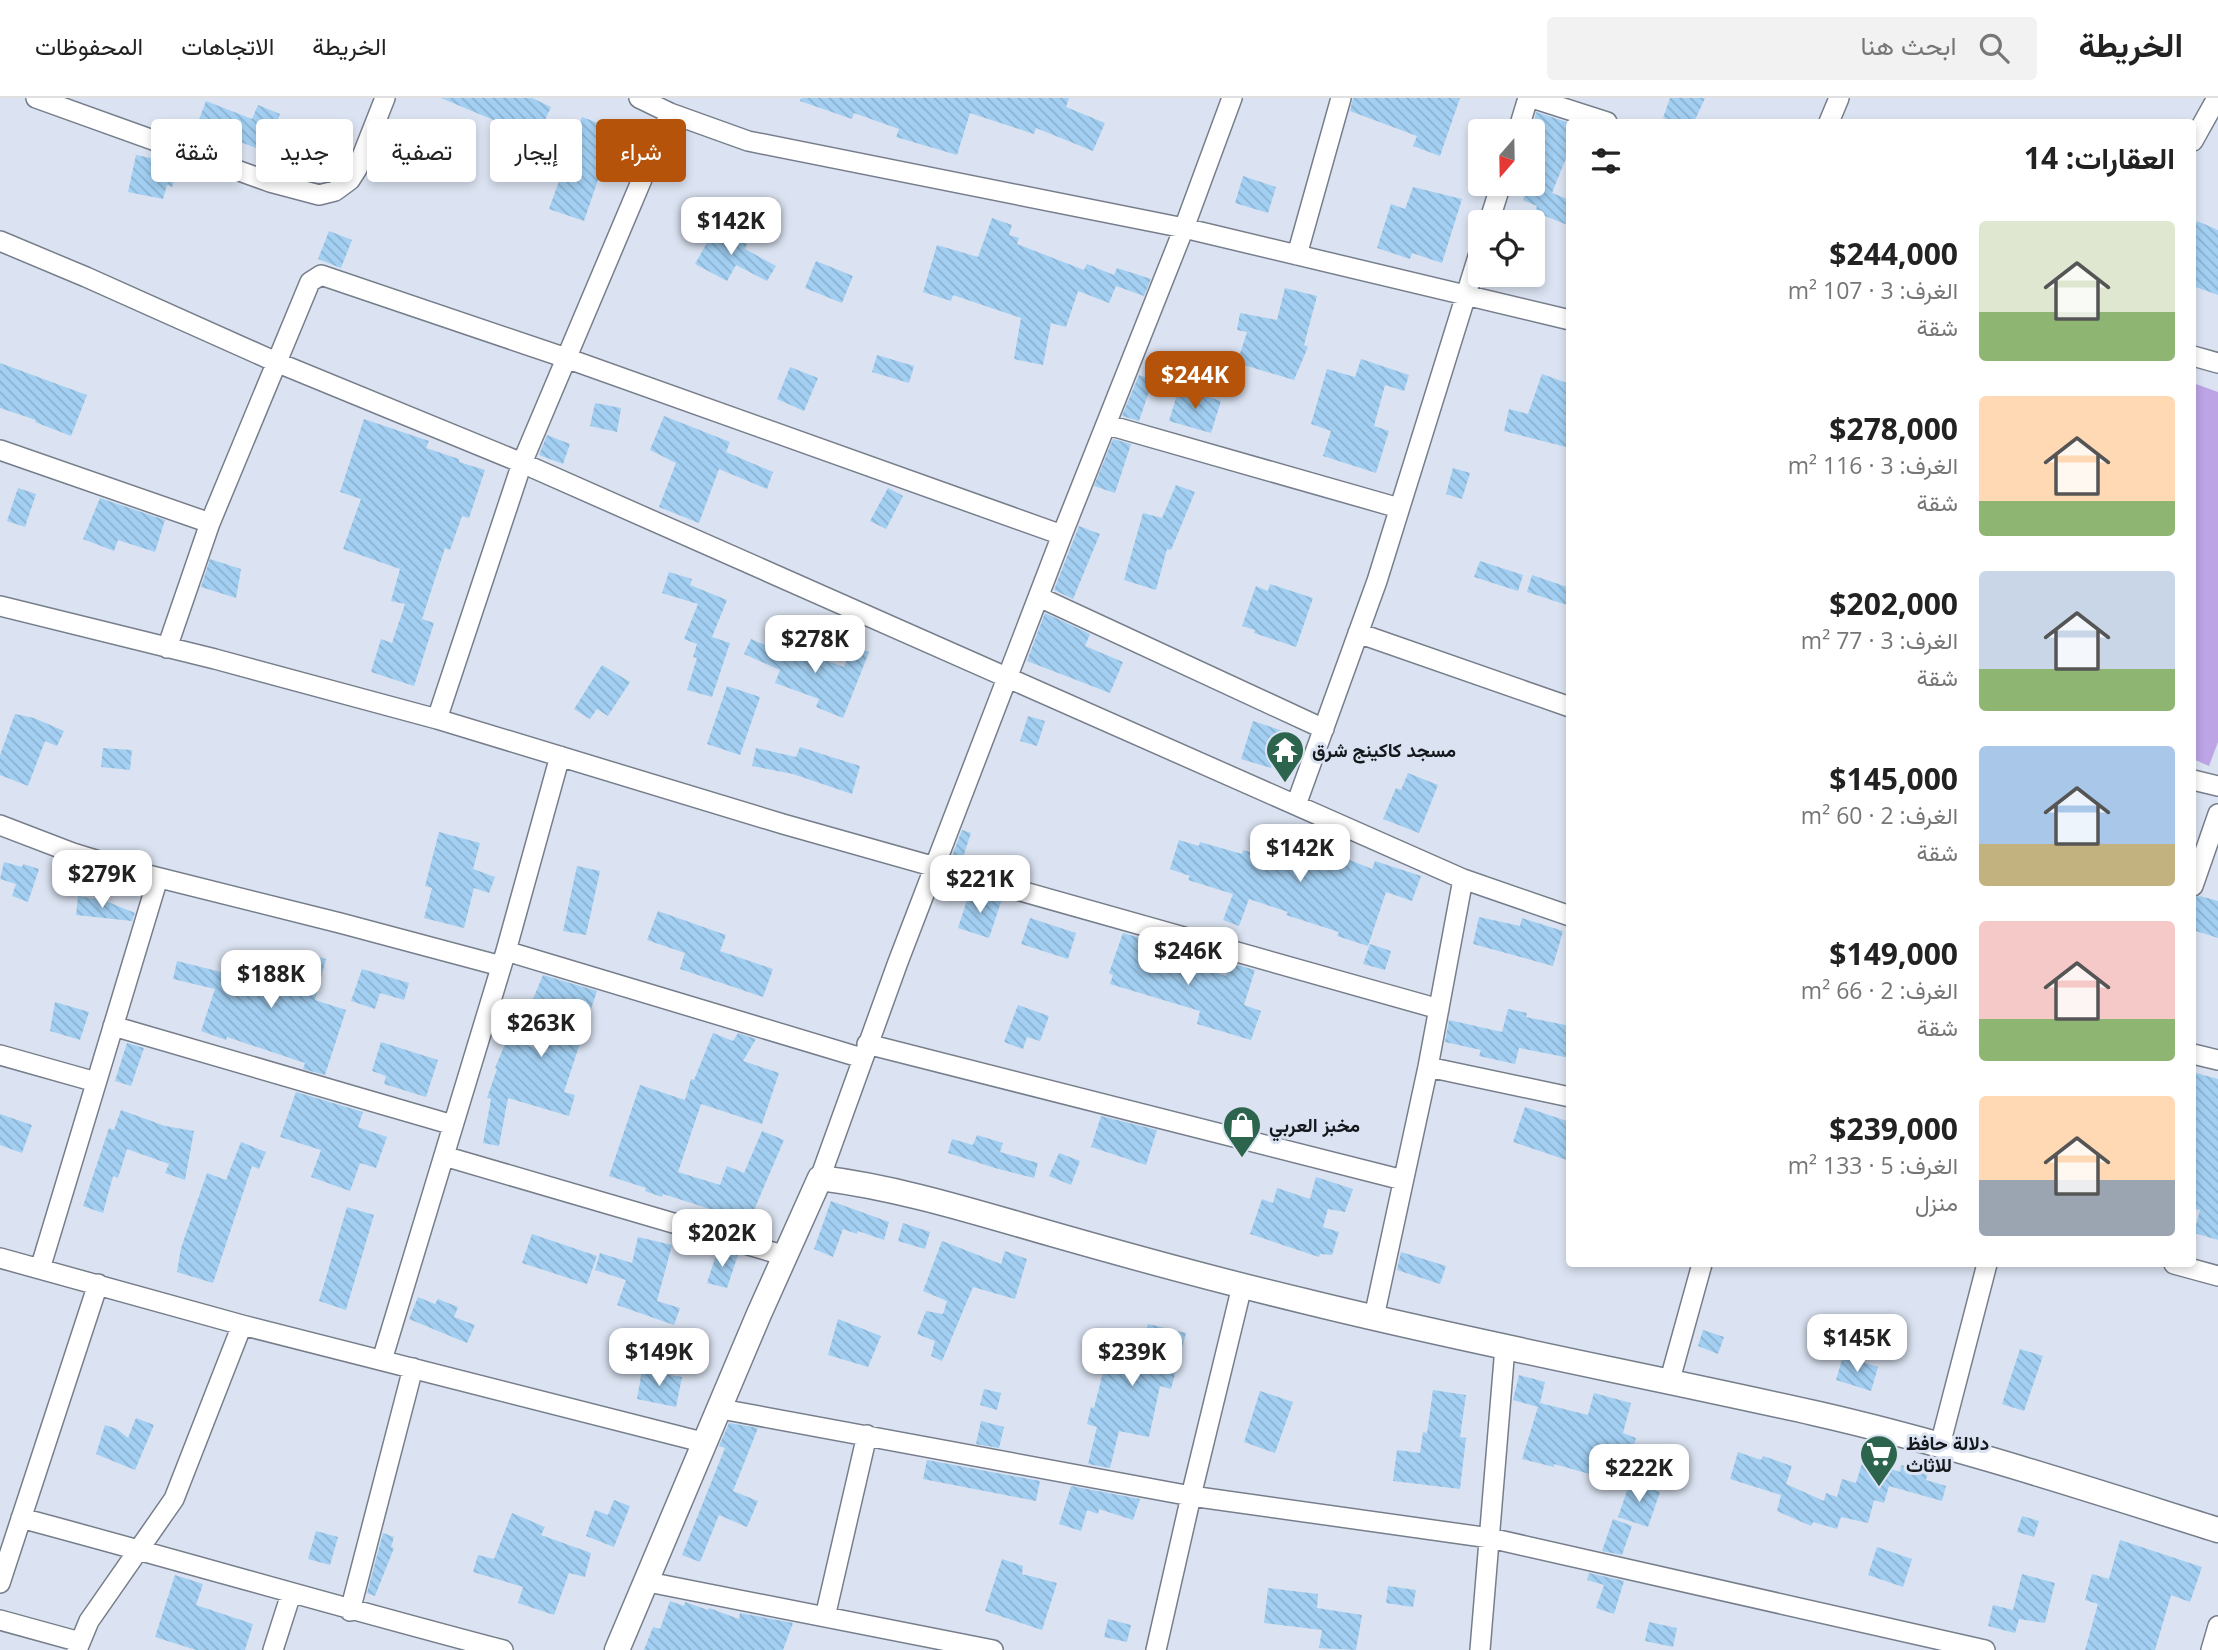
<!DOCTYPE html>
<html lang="ar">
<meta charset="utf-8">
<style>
body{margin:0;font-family:"Open Sans",Vazirmatn,sans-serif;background:#f2f2f2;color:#222;direction:rtl;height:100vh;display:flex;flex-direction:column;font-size:26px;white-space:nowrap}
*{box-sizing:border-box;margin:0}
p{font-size:23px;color:#767676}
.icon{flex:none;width:38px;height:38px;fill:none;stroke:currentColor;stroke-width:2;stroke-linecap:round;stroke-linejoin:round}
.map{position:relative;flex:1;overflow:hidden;direction:ltr}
.panel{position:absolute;left:1566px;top:21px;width:630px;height:1148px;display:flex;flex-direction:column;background:#fff;border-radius:7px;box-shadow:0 4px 10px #0003;direction:rtl}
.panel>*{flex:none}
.guide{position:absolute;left:21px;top:21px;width:665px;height:63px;direction:rtl;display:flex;gap:14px}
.needle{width:46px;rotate:200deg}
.fabs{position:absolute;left:1468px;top:21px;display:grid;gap:14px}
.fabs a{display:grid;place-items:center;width:77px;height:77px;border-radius:7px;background:#fff;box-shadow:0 4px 10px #0003;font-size:35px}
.price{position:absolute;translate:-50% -60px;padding:0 16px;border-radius:14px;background:#fff;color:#222;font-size:23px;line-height:46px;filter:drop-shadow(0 2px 4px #0008)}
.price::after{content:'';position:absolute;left:50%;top:42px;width:21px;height:16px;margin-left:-10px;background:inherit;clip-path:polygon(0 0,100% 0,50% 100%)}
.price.selected{background:#b45309;color:#fff}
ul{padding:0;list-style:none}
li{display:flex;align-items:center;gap:21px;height:175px;padding:0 21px}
li span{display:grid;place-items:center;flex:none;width:196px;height:140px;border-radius:7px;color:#555}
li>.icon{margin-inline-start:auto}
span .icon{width:84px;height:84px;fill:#fffc;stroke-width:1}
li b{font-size:30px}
h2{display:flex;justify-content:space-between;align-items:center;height:84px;padding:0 21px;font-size:30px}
.pill{padding:0 24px;border-radius:7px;background:#fff;box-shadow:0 4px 10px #0003;font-size:24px;line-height:63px}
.pill.selected{background:#b45309;color:#fff}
header{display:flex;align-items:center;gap:42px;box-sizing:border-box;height:98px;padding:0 35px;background:#fff;border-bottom:2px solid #e0e0e0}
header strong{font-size:33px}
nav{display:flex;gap:38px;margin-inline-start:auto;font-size:24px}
.search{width:490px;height:63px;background:#f2f2f2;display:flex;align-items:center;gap:18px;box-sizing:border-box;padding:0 24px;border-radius:7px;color:#767676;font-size:26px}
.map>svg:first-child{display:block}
.grass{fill:#bca4e5}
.building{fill:url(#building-back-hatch)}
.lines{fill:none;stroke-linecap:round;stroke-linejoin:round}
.minor-casing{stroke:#777e8b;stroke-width:22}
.tertiary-casing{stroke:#777e8b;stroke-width:27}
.minor{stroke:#fff;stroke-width:19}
.tertiary{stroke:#fff;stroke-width:24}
.labels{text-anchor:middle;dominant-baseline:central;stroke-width:6;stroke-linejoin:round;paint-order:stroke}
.poi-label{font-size:19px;font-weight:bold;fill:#14171c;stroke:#dbe3f2;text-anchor:start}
</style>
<header>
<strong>الخريطة</strong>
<div class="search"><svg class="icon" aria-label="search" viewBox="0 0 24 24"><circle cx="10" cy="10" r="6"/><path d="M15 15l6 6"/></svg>ابحث هنا</div>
<nav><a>الخريطة</a><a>الاتجاهات</a><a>المحفوظات</a></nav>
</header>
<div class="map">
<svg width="2218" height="1552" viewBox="0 0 2218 1552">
<defs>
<pattern id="building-back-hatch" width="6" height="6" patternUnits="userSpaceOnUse" patternTransform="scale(1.75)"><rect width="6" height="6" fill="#a2cff2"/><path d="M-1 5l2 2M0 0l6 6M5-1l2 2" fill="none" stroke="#8bb1cf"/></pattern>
</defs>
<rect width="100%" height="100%" fill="#dbe3f2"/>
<path class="grass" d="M2193 285 2218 294V644L2209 668 2193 661Z"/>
<path class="building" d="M441 0H532L551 9 535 44 508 32 510 29Z
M801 0H1069L1066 9 1105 25 1093 53 1036 30 1034 36 970 15 957 57 896 39 899 31 854 15 852 21 800 3Z
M1353 0H1460L1440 58 1413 48 1417 38 1350 13Z
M1670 0H1705L1694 24H1678L1663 20Z
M206 3 252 21 258 7 280 16 273 34 263 31 256 50 197 27Z
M1536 14 1570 25V50L1552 95 1570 102V128L1535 114 1537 108 1523 102 1529 86H1533V31Z
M582 19 619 33 604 74 601 73 584 123 549 111Z
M136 57 180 66 172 89 167 87 163 101 128 94Z
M1243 78 1276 89 1268 115 1235 105Z
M1413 89 1462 101 1442 165 1412 155 1410 161 1377 150 1391 106 1405 111Z
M992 120 1012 127 1009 137 1019 140 1017 146 1084 172 1087 166 1114 177 1117 170 1151 181 1144 198 1116 188 1109 205 1078 193 1066 229 1051 225 1043 267 1014 261 1021 220 953 197 951 203 923 194 937 147 978 159Z
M2197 123 2218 132V197L2193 188V133Z
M716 129 747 146 745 151 776 168 767 183 736 167 727 183 695 166Z
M329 133 352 142 341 170 318 161Z
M816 163 853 178 842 205 805 190Z
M1285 190 1317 198 1304 247 1308 249 1294 282 1237 265 1247 234 1237 232 1240 215 1277 222Z
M877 257 914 268 909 285 872 274Z
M1361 261 1409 277 1404 293 1385 287 1374 328 1389 333 1376 375 1323 358 1331 333 1311 326 1327 271 1355 279Z
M0 265 87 297 71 338 35 324 36 322 0 310Z
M790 269 818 280 804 313 777 301Z
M1542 276 1570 286V350L1504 333 1509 311 1528 316Z
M1139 277 1153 282 1139 323 1122 318Z
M1179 290 1221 303 1211 335 1169 323Z
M595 305 621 310 617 334 590 328Z
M664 318 730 344 726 354 773 374 767 391 719 371 699 425 659 409 676 365 650 352Z
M364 321 429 343 426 350 459 361V364L485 372 469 420 462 418 450 452 445 450 422 521 434 525 414 588 371 574 381 541 392 545 405 506 391 503 400 471 343 451 361 401 340 394Z
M547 337 570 346 563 366 539 357Z
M1113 341 1131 346 1115 395 1094 388Z
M1453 370 1470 375 1462 401 1446 396Z
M1176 387 1195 394 1171 452 1167 451 1156 492 1124 482 1143 415 1162 420Z
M18 390 36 396 25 429 7 423Z
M888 390 903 398 886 431 870 423Z
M100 400 165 422 155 454 118 442 114 453 83 441Z
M1079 428 1100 436 1073 501 1054 492Z
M210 461 241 471 236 500 201 489Z
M1480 463 1523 477 1518 493 1474 479Z
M669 474 692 481 690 487 727 502 712 539 730 545 712 599 687 592 697 560 693 559 697 546 684 541 698 506 662 495Z
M1532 477 1570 490V508L1527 494Z
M1270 486 1313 500 1296 549 1254 535 1255 532 1242 528 1256 488 1268 493Z
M1045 515 1090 536 1085 548 1123 564 1110 595 1027 563Z
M751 541 789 557 791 552 816 561 817 559 844 569 852 548 869 554 843 620 816 609 819 601 775 585 780 572 744 556Z
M602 567 630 584 608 618 597 611 590 621 574 611Z
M727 588 760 599 740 657 707 646Z
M15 616 34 620 64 633 57 648 45 643 28 688 0 677V657Z
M1028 618 1045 623 1037 648 1020 643Z
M1253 623 1283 633 1271 670 1241 661Z
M800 649 860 668 852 696 793 676 752 668 756 650 796 659Z
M103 650 132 652 130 672 101 669Z
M1408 675 1438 687 1419 735 1383 721 1396 690 1401 692Z
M1308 726 1329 735 1326 744 1338 749 1335 756 1372 771 1375 763 1421 778 1412 803 1386 794 1368 848 1337 838 1339 834 1286 817 1288 814 1249 801 1239 828 1223 822 1233 796 1188 782 1190 778 1170 771 1179 742 1199 748 1200 744 1242 756 1243 752 1291 767Z
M962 732 971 735 962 762 952 758Z
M439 734 480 745 473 771 495 779 489 795 474 790 464 830 424 820 432 790 425 788Z
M4 764 22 769 23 766 39 771 28 804 12 798 16 786 0 781Z
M577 768 600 773 586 837 563 833Z
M980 794 1002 801 989 840 958 830 968 799 977 802Z
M78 798 103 802 135 815 132 823 76 817Z
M2200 798 2218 803V840L2193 832V800Z
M658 813 726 837 720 853 773 871 763 899 680 871 685 855 647 842Z
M1479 819 1520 828 1522 820 1563 833 1553 868 1473 846Z
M1030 820 1076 835 1068 861 1021 846Z
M1123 835 1144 841 1141 851 1226 878 1230 865 1255 872 1244 907 1261 913 1251 942 1197 926 1200 913 1110 886 1113 877 1109 875Z
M1370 846 1391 853 1385 872 1363 866Z
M296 853 326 861 315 902 346 912 325 977 303 971 305 965 227 939 226 942 201 933 215 891 173 881 177 863 221 874 225 861 250 870 248 875 287 888Z
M362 871 409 885 404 902 380 895 375 911 351 903Z
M543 877 597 893 564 994 575 997 569 1018 508 1000 499 1048 483 1045 491 1001 487 1000 497 971 495 970 508 939 546 955 560 911 533 901Z
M55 904 89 914 80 942 50 933Z
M1018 907 1049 918 1040 943 1027 939 1023 951 1004 944Z
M1508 911 1527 915 1526 919 1570 928V960L1519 950 1515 966 1479 958 1481 952 1445 944 1449 922 1502 934Z
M713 935 733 943 738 935 756 941 743 963 779 975 762 1026 701 1006 678 1074 720 1087 727 1068 744 1075 762 1033 784 1042 745 1133 725 1128 729 1117 663 1096 662 1099 645 1093 646 1090 609 1078 640 987 685 1002 691 981 694 982Z
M381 944 438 962 426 999 384 986 386 978 372 973Z
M127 945 144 950 131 988 115 983Z
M2196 975 2218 981V1142L2194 1135 2200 1112 2193 1111V986Z
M296 994 363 1014 358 1029 387 1039 376 1070 360 1065 350 1093 311 1079 321 1052 280 1039Z
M1525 1009 1570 1024V1063L1513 1044Z
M121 1012 165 1028 194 1033 185 1082 165 1075 169 1066 127 1051 118 1080 113 1078 103 1115 83 1108 109 1030 114 1032Z
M0 1016 32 1027 22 1055 0 1047Z
M1101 1018 1157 1032 1146 1067 1091 1049Z
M977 1037 1003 1045 1000 1054 1038 1065 1034 1080 995 1070 948 1055 952 1041 973 1047Z
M241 1044 266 1054 259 1071 252 1068 213 1185 177 1174 181 1150 207 1075 226 1082Z
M1059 1055 1080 1063 1071 1087 1049 1078Z
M1316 1079 1353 1091 1345 1114 1328 1111 1323 1129 1339 1134 1332 1157 1320 1156 1319 1159 1250 1136 1262 1101 1273 1105 1277 1090 1310 1101Z
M831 1103 889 1124 884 1142 858 1133 857 1136 843 1131 833 1159 814 1151Z
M347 1109 374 1117 346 1212 319 1203Z
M903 1125 930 1134 925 1151 898 1143Z
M532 1136 597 1158 587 1186 522 1165Z
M638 1139 672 1147 657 1203 680 1210 674 1227 617 1207 626 1182 595 1172 600 1155 632 1165Z
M942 1143 1001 1166 1005 1153 1027 1161 1015 1201 973 1189 942 1263 931 1258 935 1243 917 1236 926 1213 943 1216 947 1203 923 1193Z
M718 1151 738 1157 727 1190 707 1185Z
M1401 1154 1446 1168 1440 1186 1397 1172Z
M418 1199 435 1206 438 1201 458 1209 454 1219 475 1227 467 1245 409 1221Z
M838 1221 881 1238 868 1269 828 1257Z
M1148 1226 1186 1235 1171 1291 1160 1288 1149 1339 1119 1333 1110 1370 1088 1366 1097 1329 1087 1326 1091 1309 1094 1310 1113 1235 1143 1244Z
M1703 1232 1724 1239 1718 1256 1698 1248Z
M2020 1251 2043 1258 2024 1313 2002 1306Z
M1843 1258 1878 1269 1871 1293 1836 1282Z
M642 1272 682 1279 676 1309 637 1301Z
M1519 1277 1545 1284 1540 1305 1588 1317 1594 1295 1631 1305 1623 1335 1636 1340 1622 1385 1554 1366V1369L1522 1361 1538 1309 1513 1302Z
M984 1291 1001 1295 997 1312 980 1307Z
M1433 1292 1466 1297 1460 1339 1466 1340 1460 1391 1393 1383 1397 1352 1420 1355 1423 1334 1427 1335Z
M1260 1293 1293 1304 1275 1355 1244 1344Z
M136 1320 154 1327 135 1372 96 1356 105 1327 117 1331 128 1340Z
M981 1323 1004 1329 999 1350 976 1346Z
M729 1325 758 1330 733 1393 758 1403 747 1429 719 1417 700 1464 682 1457 725 1350 719 1348Z
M1738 1354 1761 1362 1763 1358 1792 1368 1786 1386 1824 1403 1826 1395 1837 1399 1842 1381 1856 1385 1863 1362 1900 1374 1901 1367 1928 1374 1926 1382 1946 1388 1942 1403 1889 1388 1884 1405 1874 1402 1868 1425 1841 1419 1837 1431 1813 1424 1811 1428 1777 1413 1781 1397 1730 1381Z
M927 1362 1040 1383 1036 1403 923 1381Z
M1630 1384 1660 1394 1648 1429 1618 1419Z
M1071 1388 1140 1401 1133 1422 1099 1411 1098 1416 1087 1412 1081 1433 1059 1426Z
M614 1402 630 1408 614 1449 586 1438 595 1412 608 1417Z
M512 1415 545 1429 541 1437 591 1455 585 1479 569 1475 554 1517 518 1505 523 1489 473 1474 478 1457 494 1461Z
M2022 1418 2039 1423 2034 1439 2017 1434Z
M1613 1421 1632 1428 1622 1457 1602 1453Z
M316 1433 338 1439 330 1467 308 1461Z
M383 1435 394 1439 391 1449 394 1450 375 1498 367 1495Z
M2120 1442 2202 1469 2190 1504 2171 1497 2155 1552H2085L2098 1506 2085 1502 2092 1476 2109 1481Z
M1877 1449 1912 1461 1903 1489 1868 1477Z
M1002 1461 1023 1468 1022 1476 1057 1485 1042 1532 985 1513Z
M1589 1475 1624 1483 1614 1516 1596 1510 1604 1487 1587 1482Z
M2022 1476 2055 1485 2045 1525 2019 1521 2015 1535 1988 1528 1993 1507 2013 1512Z
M175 1477 203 1486 196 1507 253 1526 245 1552H196L155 1539Z
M1388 1488 1416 1492 1413 1509 1386 1505Z
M1268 1490 1318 1496 1317 1510 1362 1517 1356 1552 1319 1550 1322 1532 1264 1525Z
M670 1503 684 1508 685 1504 708 1512 709 1510 739 1521 740 1515 793 1525 783 1552H644L653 1529 660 1531Z
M1108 1521 1131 1527 1127 1544 1104 1539Z
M1649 1524 1677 1530 1673 1549 1645 1543Z"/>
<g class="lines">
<defs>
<path id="minor" d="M36 0 270 84 319 97 335 93 350 82 357 71 385 0
M639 0 670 15 748 43 1184 130 1570 222
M1532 0 1607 24
M1829 24 1839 0
M1518 33 1528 0
M2193 43 2217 0
M1489 124 1501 86
M0 143 86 179 276 264 522 365 1463 781 1570 818
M1297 157 1341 0
M2193 258 2218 265
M1108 327 1399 410
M0 352 210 425
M1039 499 1324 631
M0 508 215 561 437 621 783 726 1439 911
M1358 535 1570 609
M167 550 210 425 310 184 321 177 566 260 1062 437
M437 621 522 365 670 15
M2193 682 2218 688
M1296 707 1377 483 1480 152
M0 727 73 755 132 773 340 825 501 868
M2193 788 2218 716
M506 853 862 960
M113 928 453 1027
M867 946 1403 1082
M2193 956 2218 962
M0 957 96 984
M1428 969 1570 999
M444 1058 786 1158
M820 1080 898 864 1062 437 1184 130 1232 0
M0 1160 242 1227 706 1345
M2174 1166 2218 1178
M40 1171 158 780
M1374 1219 1428 969 1463 781
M382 1262 506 853 560 658
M1669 1285 1702 1166
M721 1311 1191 1398 1490 1440 1985 1552
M1940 1347 1987 1166
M21 1420C182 1463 342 1510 503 1552
M648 1484 993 1552
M0 1485 98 1186
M350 1513 413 1270
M825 1519 867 1337
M0 1522 80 1544
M77 1552 89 1523 174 1401 242 1227
M273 1552 291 1496
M1156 1552 1191 1398 1242 1188
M1480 1552 1505 1249
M2211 1552 2218 1528"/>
<path id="tertiary" d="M617 1552 759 1216 820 1080C900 1090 975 1114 1052 1136 1136 1160 1220 1183 1304 1203 1473 1245 1645 1277 1814 1315 1951 1346 2084 1390 2218 1432"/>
</defs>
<use href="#minor" class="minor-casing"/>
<use href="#tertiary" class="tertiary-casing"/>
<use href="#minor" class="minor"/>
<use href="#tertiary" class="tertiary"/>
</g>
<defs>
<symbol id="temple-pin" viewBox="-11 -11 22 30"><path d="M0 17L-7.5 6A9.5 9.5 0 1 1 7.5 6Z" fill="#2c644d" stroke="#dbe3f2"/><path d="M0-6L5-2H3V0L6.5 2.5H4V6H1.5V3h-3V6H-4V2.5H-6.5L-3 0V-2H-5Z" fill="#fff"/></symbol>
<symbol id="shop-pin" viewBox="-11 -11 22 30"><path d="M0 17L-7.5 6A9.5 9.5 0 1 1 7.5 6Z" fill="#2c644d" stroke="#dbe3f2"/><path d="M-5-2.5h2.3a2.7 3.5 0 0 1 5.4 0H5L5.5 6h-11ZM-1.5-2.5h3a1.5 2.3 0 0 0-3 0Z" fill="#fff"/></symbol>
<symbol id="supermarket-pin" viewBox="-11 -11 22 30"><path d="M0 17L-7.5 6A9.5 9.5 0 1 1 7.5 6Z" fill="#2c644d" stroke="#dbe3f2"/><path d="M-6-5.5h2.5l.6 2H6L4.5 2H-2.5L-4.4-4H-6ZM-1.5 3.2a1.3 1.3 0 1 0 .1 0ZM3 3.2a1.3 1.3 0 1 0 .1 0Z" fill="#fff"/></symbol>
</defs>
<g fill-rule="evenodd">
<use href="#temple-pin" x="1263" y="630" width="44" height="60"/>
<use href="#shop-pin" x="1220" y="1005" width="44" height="60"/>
<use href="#supermarket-pin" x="1857" y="1334" width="44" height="60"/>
</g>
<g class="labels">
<g class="poi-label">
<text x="1312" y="652">مسجد كاكينج شرق</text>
<text x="1269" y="1027">مخبز العربي</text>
<text x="1906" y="1345">دلالة حافظ<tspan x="1906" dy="22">للاثاث</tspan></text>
</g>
</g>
</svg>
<div class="fabs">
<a><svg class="needle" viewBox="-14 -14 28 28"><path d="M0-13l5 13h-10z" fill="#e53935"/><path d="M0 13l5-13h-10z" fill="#767676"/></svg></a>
<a><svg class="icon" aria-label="locate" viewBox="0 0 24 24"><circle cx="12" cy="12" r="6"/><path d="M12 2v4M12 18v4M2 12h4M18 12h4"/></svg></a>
</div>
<b class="price" style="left:731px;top:159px">$142K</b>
<b class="price selected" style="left:1195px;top:313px">$244K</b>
<b class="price" style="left:815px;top:577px">$278K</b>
<b class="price" style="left:1300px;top:786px">$142K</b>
<b class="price" style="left:102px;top:812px">$279K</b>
<b class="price" style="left:980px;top:817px">$221K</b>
<b class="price" style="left:1188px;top:889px">$246K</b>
<b class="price" style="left:271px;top:912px">$188K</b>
<b class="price" style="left:541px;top:961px">$263K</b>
<b class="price" style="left:722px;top:1171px">$202K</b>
<b class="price" style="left:1857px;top:1276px">$145K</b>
<b class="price" style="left:659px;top:1290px">$149K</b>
<b class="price" style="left:1132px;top:1290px">$239K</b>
<b class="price" style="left:1639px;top:1406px">$222K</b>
<div class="guide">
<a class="pill selected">شراء</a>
<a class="pill">إيجار</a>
<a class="pill">تصفية</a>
<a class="pill">جديد</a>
<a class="pill">شقة</a>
</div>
<section class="panel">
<h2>العقارات: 14<svg class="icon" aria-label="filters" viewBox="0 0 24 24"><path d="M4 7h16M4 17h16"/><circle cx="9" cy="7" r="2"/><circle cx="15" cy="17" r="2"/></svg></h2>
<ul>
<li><span style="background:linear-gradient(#dfe7d0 65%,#8fb573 0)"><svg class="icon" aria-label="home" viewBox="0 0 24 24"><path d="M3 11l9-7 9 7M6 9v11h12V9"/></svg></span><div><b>$244,000</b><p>الغرف: 3 · 107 m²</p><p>شقة</p></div></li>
<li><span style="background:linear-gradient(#ffd9b3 75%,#8fb573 0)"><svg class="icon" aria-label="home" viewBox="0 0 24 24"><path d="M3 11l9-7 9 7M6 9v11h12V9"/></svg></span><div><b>$278,000</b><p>الغرف: 3 · 116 m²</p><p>شقة</p></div></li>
<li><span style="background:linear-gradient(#c9d6e8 70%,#8fb573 0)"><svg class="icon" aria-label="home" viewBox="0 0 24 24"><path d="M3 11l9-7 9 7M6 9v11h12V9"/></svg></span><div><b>$202,000</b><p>الغرف: 3 · 77 m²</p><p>شقة</p></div></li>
<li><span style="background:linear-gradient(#a9c7e8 70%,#c2b280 0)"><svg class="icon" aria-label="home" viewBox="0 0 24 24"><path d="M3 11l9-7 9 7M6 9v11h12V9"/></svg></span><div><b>$145,000</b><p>الغرف: 2 · 60 m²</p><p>شقة</p></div></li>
<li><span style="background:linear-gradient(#f6c9c9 70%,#8fb573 0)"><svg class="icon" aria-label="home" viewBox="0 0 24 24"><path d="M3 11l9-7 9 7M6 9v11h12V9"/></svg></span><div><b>$149,000</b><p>الغرف: 2 · 66 m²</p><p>شقة</p></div></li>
<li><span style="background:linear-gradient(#ffd9b3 60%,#9aa5b1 0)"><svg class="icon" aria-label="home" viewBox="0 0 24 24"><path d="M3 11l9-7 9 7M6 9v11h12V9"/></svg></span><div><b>$239,000</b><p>الغرف: 5 · 133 m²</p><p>منزل</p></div></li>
</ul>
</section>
</div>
